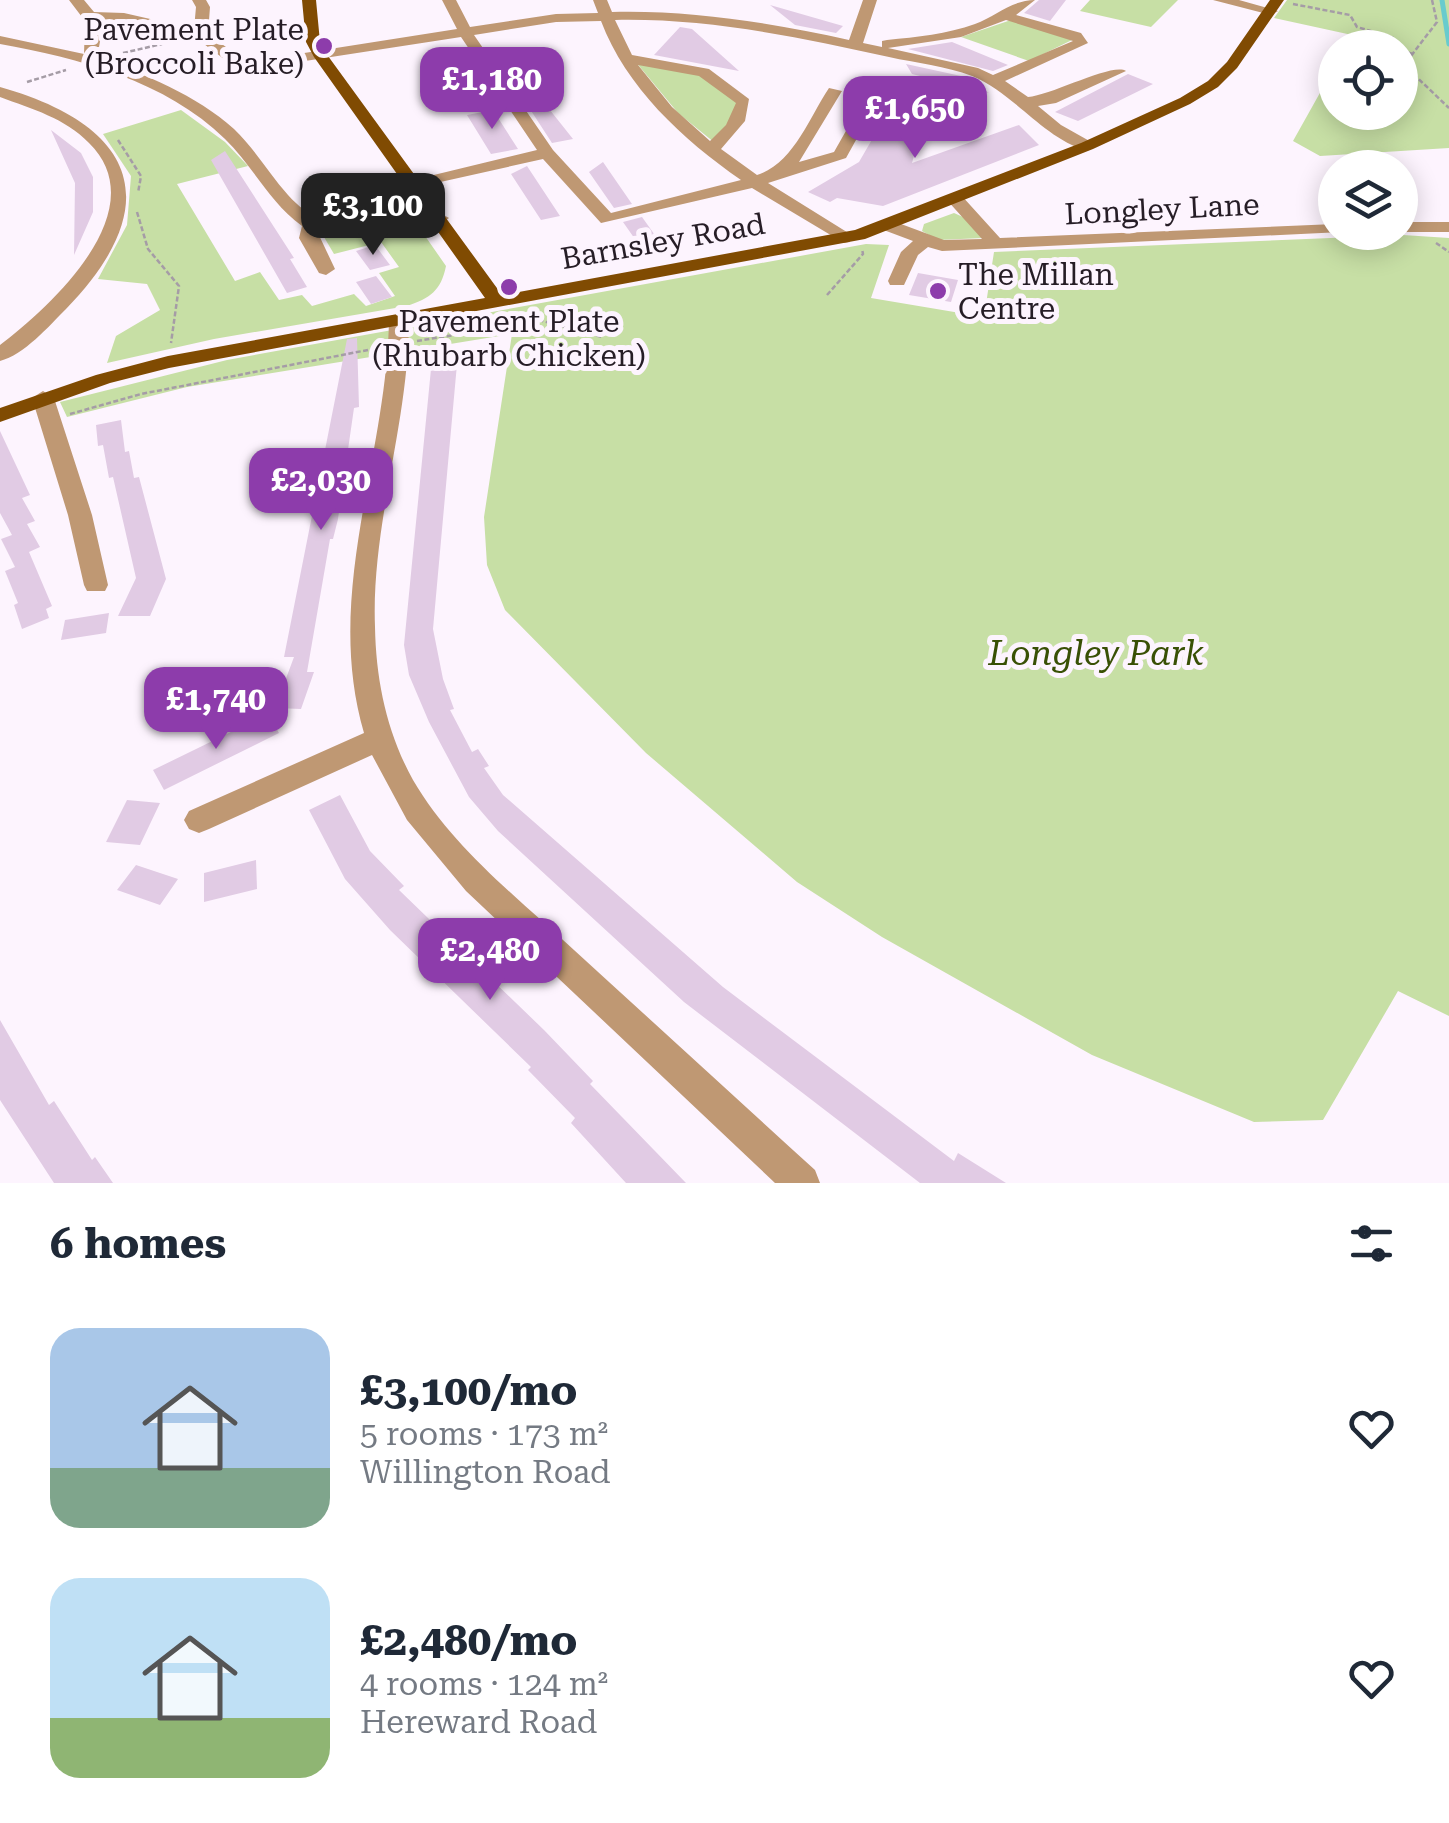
<!DOCTYPE html>
<meta charset="utf-8">
<style>
body{margin:0;font-family:"Roboto Serif",serif;background:#f6f6f7;color:#1f2937;height:100vh;display:flex;flex-direction:column;font-size:38px;white-space:nowrap}
*{box-sizing:border-box;margin:0}
p{font-size:32px;color:#747a83}
.icon{flex:none;width:55px;height:55px;fill:none;stroke:currentColor;stroke-width:2;stroke-linecap:round;stroke-linejoin:round}
.map{position:relative;height:1183px;overflow:hidden}
.sheet{display:flex;flex-direction:column;background:#fff;flex:1}
.sheet>*{flex:none}
.fabs{position:absolute;left:1318px;top:30px;display:grid;gap:20px}
.fabs a{display:grid;place-items:center;width:100px;height:100px;border-radius:50%;background:#fff;box-shadow:0 5px 25px #0003;font-size:50px}
.price{position:absolute;translate:-50% -85px;padding:0 22px;border-radius:20px;background:#8d3cab;color:#fff;font-size:32px;line-height:65px;filter:drop-shadow(0 2px 5px #0008)}
.price::after{content:'';position:absolute;left:50%;top:60px;width:30px;height:22px;margin-left:-15px;background:inherit;clip-path:polygon(0 0,100% 0,50% 100%)}
.price.active{background:#222;color:#fff}
ul{padding:0;list-style:none}
li{display:flex;align-items:center;gap:30px;height:250px;padding:0 50px}
li span{display:grid;place-items:center;flex:none;width:280px;height:200px;border-radius:30px;color:#555}
li>.icon{margin-inline-start:auto}
span .icon{width:120px;height:120px;fill:#fffc;stroke-width:1}
li b{font-size:42px}
h2{display:flex;justify-content:space-between;align-items:center;height:120px;padding:0 50px;font-size:42px}
.map>svg:first-child{display:block}
.green{fill:#c7dfa5}
.lines{fill:none;stroke-linecap:round;stroke-linejoin:round}
.stream{stroke:#69cbcd;stroke-width:5}
.building{fill:#e1cbe4}
.path{stroke:#a59ca6;stroke-width:2.5;stroke-dasharray:5 2.5;stroke-linecap:butt}
.minor{fill:#bf9873;fill-rule:evenodd}
.major{fill:#804b02;fill-rule:evenodd}
.poi-dot{fill:#8d3cab;stroke:#fdf4fe;stroke-width:4}
.labels{text-anchor:middle;dominant-baseline:central;stroke-width:10;stroke-linejoin:round;paint-order:stroke}
.far-poi-label{font-size:30px;fill:#261d26;stroke:#fdf4fe;text-anchor:end}
.far-street-label{font-size:30px;fill:#261d26;stroke:#fdf4fe}
.park-label{font-size:35px;font-style:italic;fill:#395005;stroke:#fdf4fe}
</style>
<div class="map">
<svg width="1449" height="1183" viewBox="0 0 1449 1183">
<rect width="100%" height="100%" fill="#fdf4fe"/>
<path class="green" d="M1090 0H1178L1151 27 1080 11Z
M1287 0H1449V148L1320 156 1293 141 1335 66V112H1400V48L1346 47 1352 35 1274 18Z
M1011 20 1072 40 1029 61 961 37Z
M635 61 699 73 737 101 739 106 715 143 678 113Z
M181 110 225 142 248 166 177 184 235 281 260 272 279 300 302 295 312 306 354 294 366 306 395 296 379 273 399 267 381 242 334 254 324 237 329 234 423 233 446 266C441 291 430 298 407 306L214 339 107 363 116 336 160 310 147 284 98 279 127 225 131 176 103 134Z
M954 213 963 217 983 238 938 240 922 231 924 224Z
M1403 235 1449 238V1016L1398 991 1323 1120 1254 1122 1092 1055 882 937 797 882 646 753 505 610 487 565 484 517 512 334 187 387 67 417 60 402 227 360 866 244 889 245 871 298 984 317 994 252Z"/>
<g class="lines">
<path class="stream" d="M1442 0 1449 44"/>
</g>
<path class="building" d="M1039 0H1066L1050 21 1024 13Z
M770 5 843 26 836 33 795 25Z
M680 27 692 29 739 71 654 55Z
M952 42 1008 65 993 71 908 49Z
M906 64 961 76 989 93 936 77V80L912 74Z
M1128 74 1153 84 1078 121 1055 112Z
M542 100 573 139 552 143 526 103Z
M892 105 927 110 912 163 1019 125 1039 145 883 206 837 198 830 202 808 192 859 162Z
M493 110 518 149 491 154 467 115Z
M51 130 81 153 93 177V212L74 255 75 183Z
M225 151 294 258 290 259 307 287 287 293 211 160Z
M603 162 632 204 614 208 589 172Z
M527 166 560 216 541 220 511 174Z
M642 217 657 238 637 242 623 222Z
M375 245 390 265 370 270 356 251Z
M918 273 958 280 951 302 909 295Z
M376 276 392 297 371 304 356 282Z
M357 338 359 407 354 408 338 519 333 539H330L307 672H314L301 709 275 708 294 657H284L347 339Z
M458 353 433 629 443 679 454 709 450 710 472 752 478 749 489 766 484 768 503 795 723 987 954 1161 958 1153 1006 1183H920L684 1002 498 831 469 797 429 722 409 675 404 645 431 369 434 355Z
M121 420 125 452 129 451 134 478 139 477 166 579 150 616H118L136 578 113 477 109 478 103 445 98 446 96 425Z
M0 431 30 495 22 498 35 521 27 524 40 547 29 552 52 606 46 609 49 618 22 629 14 605 18 603 5 571 15 567 1 539 12 535 0 513Z
M109 613 106 633 61 640 65 620Z
M268 714 279 733 164 790 153 770Z
M340 795 370 851 404 886 399 890 544 1030 593 1081 590 1084 686 1183H626L571 1123 575 1118 528 1070 531 1067 390 930 345 879 309 810Z
M127 800 160 803 140 845 106 842Z
M256 860 257 889 204 902V873Z
M136 865 178 879 160 905 117 890Z
M0 1020 49 1105 54 1101 92 1160 95 1157 113 1183H54L0 1100Z"/>
<g class="lines">
<path class="path" d="M1432 0 1437 22 1404 65 1449 108
M1293 4 1350 15 1357 27 1394 38 1396 48
M1400 50 1413 54
M123 53 162 44
M27 82 66 70
M118 140 141 176 138 193
M137 212 148 249 179 286 171 343
M1436 243 1449 252
M827 295 863 254 862 249
M524 316 602 337
M417 341 454 335 475 325
M70 414 141 394 373 349"/>
<path class="minor" d="M69 0H84L94 12 124 13 194 29 196 7 192 0H206L210 7 208 34 237 55 266 59 457 29 442 0H456L470 27 556 14 598 13 593 0H607L612 12C691 10 772 23 849 40L863 0H877L863 43 882 47V41L887 40C917 37 947 34 975 24 996 16 1012 0 1035 0L1016 15 1081 33 1088 43 1005 81 1028 97C1052 95 1113 62 1126 71L1056 103 1038 106 1061 125 1093 143 1095 146 1087 151C1042 137 1015 94 972 76 946 66 916 63 889 57 799 37 707 18 615 20L632 55 709 69 749 99 745 121 721 149 757 175C793 164 809 118 829 88L842 91 799 162 834 152 868 92H878L881 95 846 158 768 183 850 234V242L844 243 752 188 601 223 543 159 409 189V181L537 150 461 37 266 67 228 62 196 38 124 21 98 20 101 36 97 58C145 74 196 95 234 129 255 149 269 174 288 195 328 241 388 226 440 213L449 218C422 239 349 241 317 231L335 269 326 275 319 273 299 238 302 226C269 202 253 166 225 139 166 81 78 58 0 44V36L84 54 85 21ZM1006 20 1073 41 993 75 978 68 888 48 961 37ZM601 21C626 87 682 139 741 180L611 213 553 150 474 35 556 22ZM638 65 699 76 736 103 726 125 710 141 672 107Z
M1213 0H1239L1278 11 1271 15Z
M0 87C135 125 169 203 66 309 49 326 24 355 0 361V345C50 307 157 210 89 143 65 118 32 109 0 97Z
M955 194 961 195 1000 238 1335 224V232H1342L942 251 928 247 918 255 904 285H890L888 281 901 252 913 241 881 229V221H893L944 240 982 239 946 199Z
M1400 222H1449V232H1400Z
M399 313 409 319C409 423 371 524 375 627 376 681 387 733 413 780 452 847 518 898 574 950 654 1023 735 1097 815 1170L820 1183H775L466 891 407 820 372 755 209 829 199 833 189 829 184 820 189 811 364 733C323 593 387 459 389 319Z
M43 391 54 398 92 515 108 585 105 591H87L84 585 68 515 32 398Z"/>
<path class="major" d="M302 0H316L320 42 328 56 502 295 855 230 1081 143 1180 98 1208 81 1227 62 1270 0H1284L1237 68 1218 87 1190 104 1093 149 865 239 169 368 110 383 0 422V408L96 375 168 356 485 298 314 57 306 42Z"/>
</g>
<g class="poi-dot">
<circle cx="324" cy="46" r="10"/>
<circle cx="509" cy="287" r="10"/>
<circle cx="938" cy="291" r="10"/>
</g>
<g class="labels">
<g class="far-poi-label">
<text x="304" y="29">Pavement Plate<tspan x="304" dy="34">(Broccoli Bake)</tspan></text>
<text x="958" y="274" text-anchor="start">The Millan<tspan x="958" dy="34">Centre</tspan></text>
<text x="509" y="321" text-anchor="middle">Pavement Plate<tspan x="509" dy="34">(Rhubarb Chicken)</tspan></text>
</g>
<g class="far-street-label">
<text transform="translate(1162 209) rotate(-3)">Longley Lane</text>
<text transform="translate(663 241) rotate(-10)">Barnsley Road</text>
</g>
<g class="park-label">
<text x="1096" y="653">Longley Park</text>
</g>
</g>
</svg>
<div class="fabs">
<a><svg class="icon" aria-label="locate" viewBox="0 0 24 24"><circle cx="12" cy="12" r="6"/><path d="M12 2v4M12 18v4M2 12h4M18 12h4"/></svg></a>
<a><svg class="icon" aria-label="layers" viewBox="0 0 24 24"><path d="M12 4l9 5-9 5-9-5zM3 14l9 5 9-5"/></svg></a>
</div>
<b class="price" style="left:492px;top:132px">£1,180</b>
<b class="price" style="left:915px;top:161px">£1,650</b>
<b class="price active" style="left:373px;top:258px">£3,100</b>
<b class="price" style="left:321px;top:533px">£2,030</b>
<b class="price" style="left:216px;top:752px">£1,740</b>
<b class="price" style="left:490px;top:1003px">£2,480</b>
</div>
<section class="sheet">
<h2>6 homes<svg class="icon" aria-label="filters" viewBox="0 0 24 24"><path d="M4 7h16M4 17h16"/><circle cx="9" cy="7" r="2"/><circle cx="15" cy="17" r="2"/></svg></h2>
<ul>
<li><span style="background:linear-gradient(#a9c7e8 70%,#7fa58c 0)"><svg class="icon" aria-label="home" viewBox="0 0 24 24"><path d="M3 11l9-7 9 7M6 9v11h12V9"/></svg></span><div><b>£3,100/mo</b><p>5 rooms · 173 m²</p><p>Willington Road</p></div><svg class="icon" aria-label="heart" viewBox="0 0 24 24"><path d="M12 20l-8-8c-3-5 5-10 8-4 3-6 11-1 8 4z"/></svg></li>
<li><span style="background:linear-gradient(#bfe0f5 70%,#8fb573 0)"><svg class="icon" aria-label="home" viewBox="0 0 24 24"><path d="M3 11l9-7 9 7M6 9v11h12V9"/></svg></span><div><b>£2,480/mo</b><p>4 rooms · 124 m²</p><p>Hereward Road</p></div><svg class="icon" aria-label="heart" viewBox="0 0 24 24"><path d="M12 20l-8-8c-3-5 5-10 8-4 3-6 11-1 8 4z"/></svg></li>
</ul>
</section>
